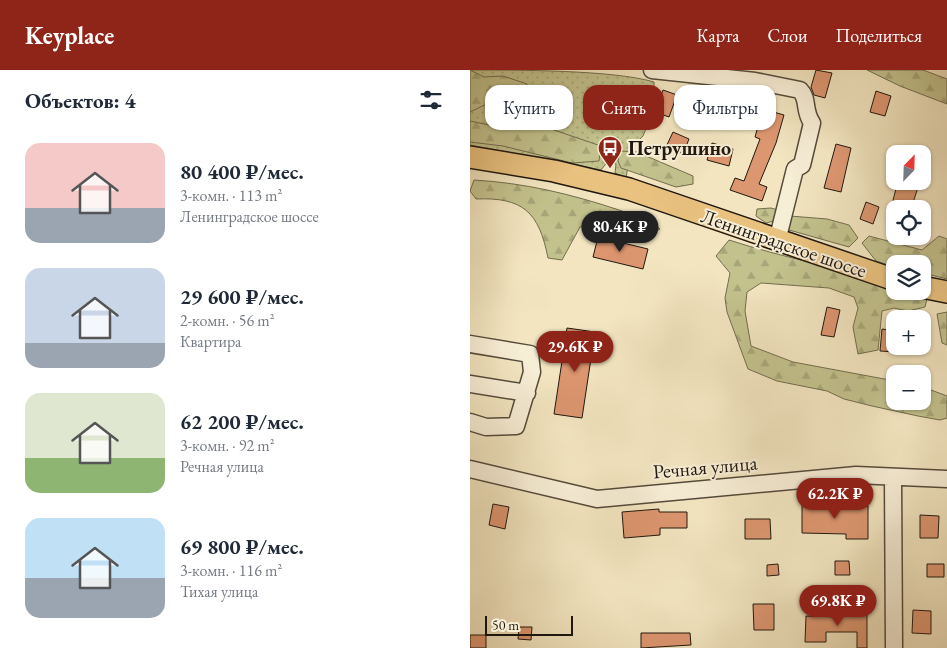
<!DOCTYPE html>
<html lang="ru">
<meta charset="utf-8">
<style>
body{margin:0;font-family:"EB Garamond",serif;background:#f2f2f3;color:#1f2937;height:100vh;display:flex;flex-direction:column;font-size:19px;white-space:nowrap}
*{box-sizing:border-box;margin:0}
p{font-size:16px;color:#747a83}
.icon{flex:none;width:28px;height:28px;fill:none;stroke:currentColor;stroke-width:2;stroke-linecap:round;stroke-linejoin:round}
.map{position:relative;flex:1;overflow:hidden}
.details{display:flex;flex-direction:column;background:#fff;width:470px}
.details>*{flex:none}
.top-card{position:absolute;left:15px;top:15px;width:386px;height:45px;display:flex;gap:10px}
.needle{width:32px;rotate:23deg}
.tools{position:absolute;left:416px;top:75px;display:grid;gap:10px}
.tools a{display:grid;place-items:center;width:45px;height:45px;border-radius:10px;background:#fff;box-shadow:0 1px 4px #0004;font-size:25px}
.scale{position:absolute;left:15px;bottom:12px;width:88px;box-sizing:border-box;padding-left:5px;border:2px solid #20180f;border-top:0;font-size:14px;line-height:18px;white-space:nowrap;color:#20180f;-webkit-text-stroke:4px #f7eed6;paint-order:stroke}
.price{position:absolute;translate:-50% -42px;padding:0 11px;border-radius:18px;background:#8f2418;color:#fff;font-size:16px;line-height:32px;filter:drop-shadow(0 1px 2px #0008)}
.price::after{content:'';position:absolute;left:50%;top:30px;width:15px;height:11px;margin-left:-8px;background:inherit;clip-path:polygon(0 0,100% 0,50% 100%)}
.price.active{background:#222;color:#fff}
ul{padding:0;list-style:none}
li{display:flex;align-items:center;gap:15px;height:125px;padding:0 25px}
li span{display:grid;place-items:center;flex:none;width:140px;height:100px;border-radius:15px;color:#555}
li>.icon{margin-inline-start:auto}
span .icon{width:60px;height:60px;fill:#fffc;stroke-width:1}
li b{font-size:21px}
h2{display:flex;justify-content:space-between;align-items:center;height:60px;padding:0 25px;font-size:21px}
.pill{padding:0 18px;border-radius:15px;background:#fff;box-shadow:0 1px 4px #0004;font-size:18px;line-height:45px}
.pill.active{background:#8f2418;color:#fff}
header{display:flex;align-items:center;gap:30px;box-sizing:border-box;height:70px;padding:0 25px;background:#8f2418;color:#fff}
header strong{font-size:24px}
nav{display:flex;gap:28px;margin-inline-start:auto;font-size:18px}
main{display:flex;flex:1;min-height:0}
.map>svg:first-child{display:block}
.grass{fill:url(#grass-dots);stroke:#726d4e}
.forest{fill:url(#forest-firs);stroke:#726d4e}
.building{fill:#dc9670;stroke:#20180f}
.lines{fill:none;stroke-linecap:round;stroke-linejoin:round}
.minor-casing{stroke:#544b3b;stroke-width:19}
.major-casing{stroke:#20180f;stroke-width:24}
.minor{stroke:#f7eed6;stroke-width:16}
.major{stroke:#e9c280;stroke-width:21}
.labels{text-anchor:middle;dominant-baseline:central;stroke-width:4;stroke-linejoin:round;paint-order:stroke}
.poi-label{font-size:20px;font-weight:bold;fill:#20180f;stroke:#f7eed6;text-anchor:start}
.street-label{font-size:20px;fill:#20180f;stroke:#f7eed6}
</style>
<header>
<strong>Keyplace</strong>
<nav><a>Карта</a><a>Слои</a><a>Поделиться</a></nav>
</header>
<main>
<section class="details">
<h2>Объектов: 4<svg class="icon" aria-label="filters" viewBox="0 0 24 24"><path d="M4 7h16M4 17h16"/><circle cx="9" cy="7" r="2"/><circle cx="15" cy="17" r="2"/></svg></h2>
<ul>
<li><span style="background:linear-gradient(#f6c9c9 65%,#9aa5b1 0)"><svg class="icon" aria-label="home" viewBox="0 0 24 24"><path d="M3 11l9-7 9 7M6 9v11h12V9"/></svg></span><div><b>80 400 ₽/мес.</b><p>3-комн. · 113 m²</p><p>Ленинградское шоссе</p></div></li>
<li><span style="background:linear-gradient(#c9d6e8 75%,#9aa5b1 0)"><svg class="icon" aria-label="home" viewBox="0 0 24 24"><path d="M3 11l9-7 9 7M6 9v11h12V9"/></svg></span><div><b>29 600 ₽/мес.</b><p>2-комн. · 56 m²</p><p>Квартира</p></div></li>
<li><span style="background:linear-gradient(#dfe7d0 65%,#8fb573 0)"><svg class="icon" aria-label="home" viewBox="0 0 24 24"><path d="M3 11l9-7 9 7M6 9v11h12V9"/></svg></span><div><b>62 200 ₽/мес.</b><p>3-комн. · 92 m²</p><p>Речная улица</p></div></li>
<li><span style="background:linear-gradient(#bfe0f5 60%,#9aa5b1 0)"><svg class="icon" aria-label="home" viewBox="0 0 24 24"><path d="M3 11l9-7 9 7M6 9v11h12V9"/></svg></span><div><b>69 800 ₽/мес.</b><p>3-комн. · 116 m²</p><p>Тихая улица</p></div></li>
</ul>
</section>
<div class="map">
<svg width="477" height="578" viewBox="0 0 477 578">
<defs>
<pattern id="grass-dots" width="8" height="8" patternUnits="userSpaceOnUse" patternTransform="scale(1.25)"><rect width="8" height="8" fill="#c3c28d"/><path d="M2 2h.1M6 6h.1" fill="none" stroke="#a7a678" stroke-width="1.8" stroke-linecap="round"/></pattern>
<pattern id="forest-firs" width="22" height="20" patternUnits="userSpaceOnUse" patternTransform="scale(1.25)"><rect width="22" height="20" fill="#c3c28d"/><path d="M5 1l3.5 6h-7zM16 11l3.5 6h-7z" fill="#a7a678"/></pattern>
</defs>
<rect width="100%" height="100%" fill="#f2e5c0"/>
<filter id="stains"><feTurbulence type="fractalNoise" baseFrequency=".004" numOctaves="4"/><feColorMatrix values="0 0 0 0 .2 0 0 0 0 .09 0 0 0 0 .02 0 0 0 .5 -.17"/></filter>
<radialGradient id="worn" r=".72"><stop offset=".6" stop-color="#630" stop-opacity="0"/><stop offset="1" stop-color="#630" stop-opacity=".3"/></radialGradient>
<path class="grass" d="M0 0C47 0 144 0 184 12V34L180 49 173 66 161 78 156 108 145 103 146 94 138 91 131 100 0 75Z"/>
<path class="forest" d="M0 0 14 7 33 6 57 14 56 29 47 33 25 30 0 42Z
M397 0H453L477 9V34L430 16Z
M0 51 24 56 81 59 131 76 129 91 102 93 33 76 0 72Z
M150 81 167 82 223 106V114L206 117 151 98 148 91Z
M4 110C55 113 101 124 149 140 165 146 178 148 190 159L179 164 122 154 110 157 92 190 78 188C69 142 53 127 6 129L0 121Z
M301 138 308 140V150L296 153 286 146 287 139Z
M320 146 357 149 379 155 388 168 379 177 319 160 317 156Z
M399 166 452 180 469 166 477 169V209L453 203 452 194H425V197L406 191 392 173Z
M259 170C314 188 370 198 425 214V221H451L458 224 455 237 438 241 424 238 412 241 408 280 388 284 383 257 388 238 384 227 359 218 291 213 277 222 275 241 281 276 323 292 425 311V331H452L453 317 477 326V348L470 350 448 346 402 336 374 329 357 321 307 311 278 299 257 242 255 228 260 203 246 186Z
M477 242V275L472 273 467 244Z"/>
<path class="building" d="M346 0 362 3 355 28 344 25 341 17Z
M257 18 277 22 273 38 253 32Z
M193 20 207 25 199 47 185 42Z
M406 21 421 26 415 46 400 42Z
M293 39 314 45 306 73 289 114 297 117 292 131 260 120 265 108 274 111 290 69 285 67Z
M203 62 219 69 213 84 196 77Z
M242 73 263 79 259 96 237 90Z
M366 74 381 78 371 122 354 118Z
M428 111H450L441 139 422 134Z
M396 132 409 137 403 154 390 149Z
M128 167 178 179 173 199 123 187Z
M357 237 370 240 364 267 351 265Z
M97 258 125 262 112 348 84 344Z
M412 259 425 261V282L410 281Z
M332 432H362V436H398V469H376V464L332 463Z
M23 434 39 437 35 459 19 455Z
M189 439V442H217V458H190V465L154 468 152 442Z
M450 445 469 446 468 468H450Z
M275 449H300L301 469H275Z
M365 491H379L380 505H365Z
M308 494 309 505 297 506V495Z
M457 494H474V507H457Z
M283 534H304V560H284Z
M443 540 461 541V564L442 563Z
M371 542H397V578H387V562H356V572H335L336 546 371 547Z
M49 557H62L61 570 48 569Z
M171 563H220L221 575 171 578Z
M0 565H16V578H0Z"/>
<g class="lines">
<defs>
<path id="minor" d="M182 0 285 11 330 20C339 29 333 40 342 53L332 95 325 99 307 171
M0 274 60 284 62 302 46 356 16 357 0 352
M0 314 57 323
M0 399 127 429 386 405 477 409
M423 407 424 578"/>
<path id="major" d="M0 87 84 101 159 119 425 210
M452 217 477 222"/>
</defs>
<use href="#minor" class="minor-casing"/>
<use href="#major" class="major-casing"/>
<use href="#minor" class="minor"/>
<use href="#major" class="major"/>
</g>
<defs>
<symbol id="bus-pin" viewBox="-11 -11 22 30"><path d="M0 17L-7.5 6A9.5 9.5 0 1 1 7.5 6Z" fill="#8f2418" stroke="#f7eed6"/><path d="M-5-6H5V4H4V6H2V4H-2V6H-4V4H-5ZM-3.5-4V0h7V-4ZM-3.5 1.2v1.5H-2V1.2ZM2 1.2v1.5H3.5V1.2Z" fill="#fff"/></symbol>
</defs>
<g fill-rule="evenodd">
<use href="#bus-pin" x="126" y="64" width="28" height="38"/>
</g>
<g class="labels">
<g class="poi-label">
<text x="158" y="78">Петрушино</text>
</g>
<g class="street-label">
<text transform="translate(314 173) rotate(19)">Ленинградское шоссе</text>
<text transform="translate(235 397) rotate(-5)">Речная улица</text>
</g>
</g>
<rect width="100%" height="100%" filter="url(#stains)"/>
<rect width="100%" height="100%" fill="url(#worn)"/>
</svg>
<div class="tools">
<a><svg class="needle" viewBox="-14 -14 28 28"><path d="M0-13l5 13h-10z" fill="#e53935"/><path d="M0 13l5-13h-10z" fill="#747a83"/></svg></a>
<a><svg class="icon" aria-label="locate" viewBox="0 0 24 24"><circle cx="12" cy="12" r="6"/><path d="M12 2v4M12 18v4M2 12h4M18 12h4"/></svg></a>
<a><svg class="icon" aria-label="layers" viewBox="0 0 24 24"><path d="M12 4l9 5-9 5-9-5zM3 14l9 5 9-5"/></svg></a>
<a>+</a>
<a>−</a>
</div>
<div class="scale">50 m</div>
<b class="price active" style="left:150px;top:183px">80.4K ₽</b>
<b class="price" style="left:105px;top:303px">29.6K ₽</b>
<b class="price" style="left:365px;top:450px">62.2K ₽</b>
<b class="price" style="left:368px;top:557px">69.8K ₽</b>
<div class="top-card">
<a class="pill">Купить</a>
<a class="pill active">Снять</a>
<a class="pill">Фильтры</a>
</div>
</div>
</main>
